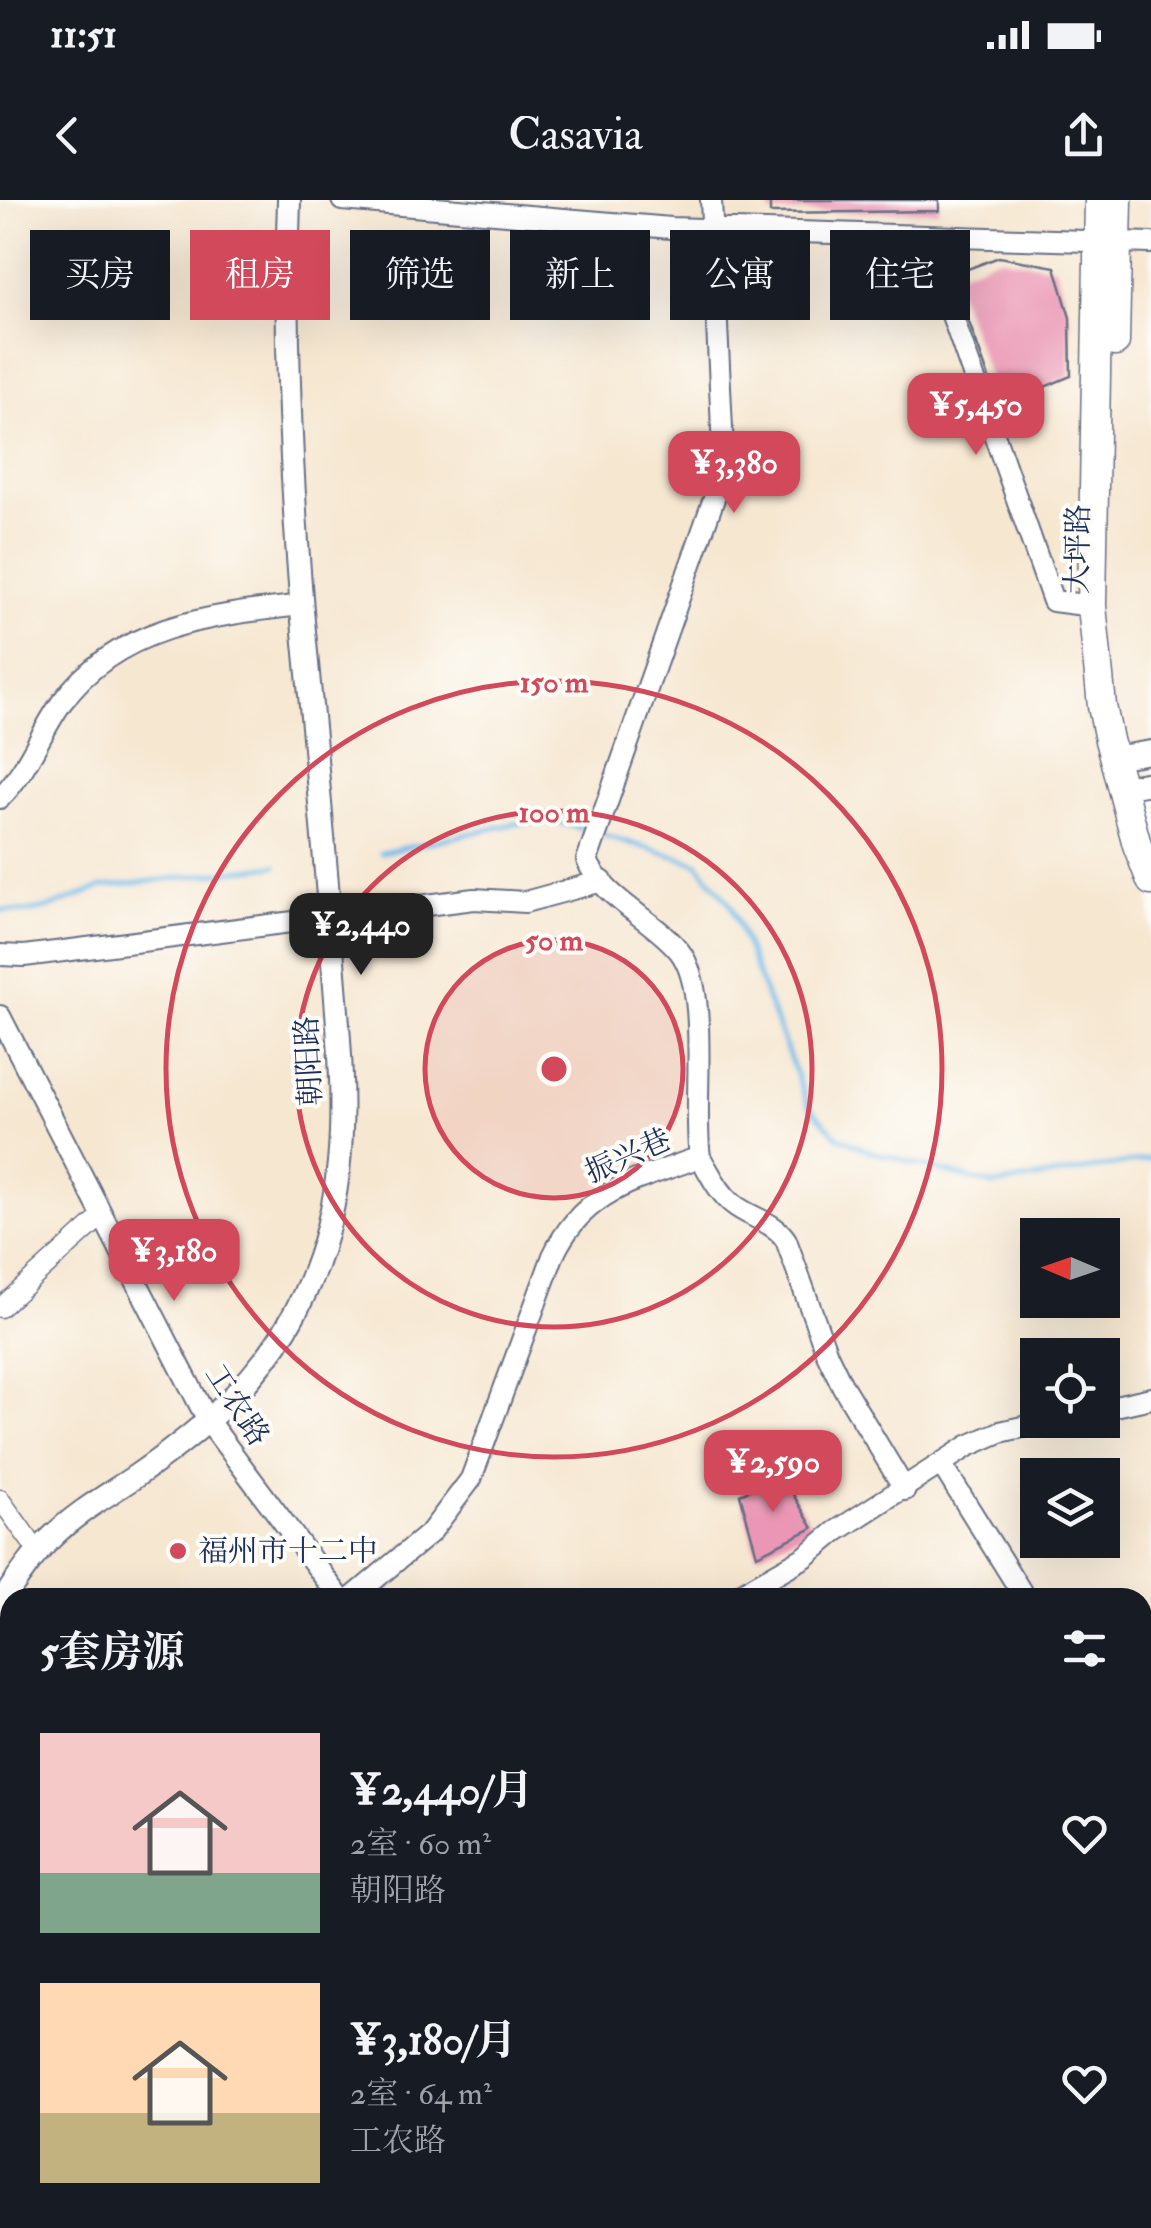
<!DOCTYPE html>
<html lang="zh">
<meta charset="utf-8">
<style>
body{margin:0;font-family:"IM FELL Double Pica","Noto Serif SC",serif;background:#20242c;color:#f1f3f6;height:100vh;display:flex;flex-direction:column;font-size:38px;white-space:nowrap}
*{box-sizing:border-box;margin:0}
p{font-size:32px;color:#9ea1a6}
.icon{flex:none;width:55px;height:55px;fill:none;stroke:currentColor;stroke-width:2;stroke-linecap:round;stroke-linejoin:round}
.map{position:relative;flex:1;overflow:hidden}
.side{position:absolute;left:0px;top:1388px;width:1152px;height:642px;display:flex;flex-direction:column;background:#171b24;border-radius:30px 30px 0 0;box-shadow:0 10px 40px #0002}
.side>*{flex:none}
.guide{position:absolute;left:30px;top:30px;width:1092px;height:90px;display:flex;gap:20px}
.needle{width:65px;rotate:272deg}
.buttons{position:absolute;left:1020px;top:1018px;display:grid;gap:20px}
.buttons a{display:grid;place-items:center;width:100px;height:100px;border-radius:0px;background:#171b24;box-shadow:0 10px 40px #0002;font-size:50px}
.price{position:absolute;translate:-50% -85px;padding:0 22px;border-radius:20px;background:#d1495b;color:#fff;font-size:32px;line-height:65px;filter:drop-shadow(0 2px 5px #0008)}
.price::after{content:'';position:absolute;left:50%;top:60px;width:30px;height:22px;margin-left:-15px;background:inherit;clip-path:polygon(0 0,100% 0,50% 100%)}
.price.on{background:#222;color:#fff}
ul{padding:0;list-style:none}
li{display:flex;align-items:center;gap:30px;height:250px;padding:0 40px}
li span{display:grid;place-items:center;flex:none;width:280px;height:200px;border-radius:0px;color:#555}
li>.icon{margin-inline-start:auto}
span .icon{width:120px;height:120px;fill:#fffc;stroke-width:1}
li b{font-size:42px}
h2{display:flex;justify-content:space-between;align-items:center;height:120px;padding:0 40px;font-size:42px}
.chip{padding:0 35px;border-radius:0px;background:#171b24;box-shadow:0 10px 40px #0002;font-size:35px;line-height:90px}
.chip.on{background:#d1495b;color:#fff}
.status{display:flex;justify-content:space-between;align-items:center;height:70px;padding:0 50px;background:#171b24;direction:ltr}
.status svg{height:28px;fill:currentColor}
header{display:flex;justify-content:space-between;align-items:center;height:130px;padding:0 40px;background:#171b24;font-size:45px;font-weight:600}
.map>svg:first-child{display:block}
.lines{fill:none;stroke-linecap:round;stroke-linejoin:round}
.stream{stroke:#70b9e8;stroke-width:5}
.building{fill:#ea96b4}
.minor-casing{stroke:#686f86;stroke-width:21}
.tertiary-casing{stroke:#686f86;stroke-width:24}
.secondary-casing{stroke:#686f86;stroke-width:26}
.primary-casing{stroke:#686f86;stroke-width:31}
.minor{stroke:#fff;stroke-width:18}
.tertiary{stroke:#fff;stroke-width:20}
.secondary{stroke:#fff;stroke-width:22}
.primary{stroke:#fff;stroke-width:28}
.ring{fill:none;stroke:#d1495b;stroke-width:5}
.poi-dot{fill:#d1495b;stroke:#fdfcf7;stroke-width:4}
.labels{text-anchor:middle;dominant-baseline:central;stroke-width:8;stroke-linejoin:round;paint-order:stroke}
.street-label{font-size:30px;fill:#1b2f5e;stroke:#fdfcf7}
.poi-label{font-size:30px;fill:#1b2f5e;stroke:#fdfcf7;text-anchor:start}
.centre{fill:#d1495b;stroke:#fdfcf7;stroke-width:5}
.ring-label{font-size:30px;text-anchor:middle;font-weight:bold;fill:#d1495b;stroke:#fdfcf7;stroke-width:8;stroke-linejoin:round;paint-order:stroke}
</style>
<div class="status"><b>11:51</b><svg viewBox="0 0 49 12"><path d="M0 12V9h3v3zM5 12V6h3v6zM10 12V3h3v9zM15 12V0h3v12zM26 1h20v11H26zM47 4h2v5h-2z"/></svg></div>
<header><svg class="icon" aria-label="back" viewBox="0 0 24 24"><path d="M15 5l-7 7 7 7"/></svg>Casavia<svg class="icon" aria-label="share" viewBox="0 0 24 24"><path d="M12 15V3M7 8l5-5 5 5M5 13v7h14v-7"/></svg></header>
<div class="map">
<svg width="1151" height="2028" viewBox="0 0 1151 2028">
<rect width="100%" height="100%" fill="#fdfcf7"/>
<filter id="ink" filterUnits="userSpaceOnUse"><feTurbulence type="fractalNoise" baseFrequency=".01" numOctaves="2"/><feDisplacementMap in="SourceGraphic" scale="20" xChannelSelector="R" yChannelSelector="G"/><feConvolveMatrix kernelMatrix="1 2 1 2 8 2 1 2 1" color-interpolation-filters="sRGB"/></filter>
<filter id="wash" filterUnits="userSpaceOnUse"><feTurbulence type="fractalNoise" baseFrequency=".0048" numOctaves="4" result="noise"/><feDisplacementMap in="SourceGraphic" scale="40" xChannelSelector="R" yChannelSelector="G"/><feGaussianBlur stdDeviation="2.25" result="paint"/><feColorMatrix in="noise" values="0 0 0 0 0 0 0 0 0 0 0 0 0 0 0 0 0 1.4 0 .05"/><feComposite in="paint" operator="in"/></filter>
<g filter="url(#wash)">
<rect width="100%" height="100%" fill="#f6e7d1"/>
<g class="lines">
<path class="stream" d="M604 635 697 663 731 705 808 905 837 936 869 951 994 985 1151 959
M381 653 513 624 552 620 593 632
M0 710 27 712 51 707 102 687 276 666"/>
</g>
<g id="blocks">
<path class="building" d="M770 0H939V11L770 13Z
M999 57 1055 67 1070 118 1071 176 999 206 952 75Z
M782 1276 813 1328 757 1355 740 1294Z"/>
</g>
</g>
<g filter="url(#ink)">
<use href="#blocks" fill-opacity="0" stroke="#686f86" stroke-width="2.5"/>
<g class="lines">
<defs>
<path id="minor" d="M0 1108 102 1016
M0 1299 38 1352"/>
<path id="tertiary" d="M342 0 671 28 1151 43
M924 36 1053 401 1092 406
M0 598C28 570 40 533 62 502 118 424 215 415 302 405
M0 755 24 756 474 699 525 702 602 681
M0 816 208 1221 340 1398
M700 957C692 903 711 793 680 752 656 721 601 697 587 660L724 270 711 0
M1102 1209 1151 1198
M942 1265 1025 1398
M352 1398 431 1332 471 1279 553 1056C583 990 637 980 700 957 710 973 718 992 733 1004 750 1018 774 1021 786 1040L827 1154 842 1185 905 1290
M733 1398 805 1357 835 1332 968 1246 1000 1232 1054 1220
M1142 1622 1151 1650
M1142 1885 1151 1883
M1142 2007 1151 2028
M860 2020 872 2028
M20 2028 24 2020
M950 2028 955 2020"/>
<path id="secondary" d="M1113 558 1151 552
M1121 588 1151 583
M0 1404C16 1381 32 1356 52 1337 76 1313 106 1296 133 1278 194 1236 249 1191 287 1127 362 1000 341 874 331 735 323 626 312 518 302 410 291 273 284 137 289 0"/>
<path id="primary" d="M1099 0 1092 406 1102 506 1109 540 1137 645 1151 681
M1115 142 1118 0"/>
</defs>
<use href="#minor" class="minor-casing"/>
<use href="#tertiary" class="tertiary-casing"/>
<use href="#secondary" class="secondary-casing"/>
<use href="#primary" class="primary-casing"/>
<use href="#minor" class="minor"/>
<use href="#tertiary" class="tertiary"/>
<use href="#secondary" class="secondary"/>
<use href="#primary" class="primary"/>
</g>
</g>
<circle cx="554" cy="869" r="129" fill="#d1495b" fill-opacity=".12"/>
<g class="ring">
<circle cx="554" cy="869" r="129"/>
<circle cx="554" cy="869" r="258"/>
<circle cx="554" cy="869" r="388"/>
</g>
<circle class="poi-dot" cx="178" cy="1351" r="10"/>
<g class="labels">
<g class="street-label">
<text transform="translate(1078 349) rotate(-89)">大坪路</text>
<text transform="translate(309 861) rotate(-93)">朝阳路</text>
<text transform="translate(628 956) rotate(-24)">振兴巷</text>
<text transform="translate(237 1205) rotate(57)">工农路</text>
</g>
<g class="poi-label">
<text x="198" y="1351">福州市十二中</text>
</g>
</g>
<circle cx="554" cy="869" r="15" class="centre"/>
<g class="ring-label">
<text x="554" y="492">150 m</text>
<text x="554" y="622">100 m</text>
<text x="554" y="750">50 m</text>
</g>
</svg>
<div class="buttons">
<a><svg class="needle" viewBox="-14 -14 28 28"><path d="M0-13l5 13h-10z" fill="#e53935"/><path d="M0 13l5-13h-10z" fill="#9ea1a6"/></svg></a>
<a><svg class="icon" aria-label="locate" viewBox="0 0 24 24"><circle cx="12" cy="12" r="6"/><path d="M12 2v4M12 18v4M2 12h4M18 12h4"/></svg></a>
<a><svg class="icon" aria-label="layers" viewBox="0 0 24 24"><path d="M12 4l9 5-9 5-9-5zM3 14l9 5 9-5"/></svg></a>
</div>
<b class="price" style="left:976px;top:258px">¥5,450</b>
<b class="price" style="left:734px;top:316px">¥3,380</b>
<b class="price on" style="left:361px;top:778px">¥2,440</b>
<b class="price" style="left:174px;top:1104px">¥3,180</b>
<b class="price" style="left:773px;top:1315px">¥2,590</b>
<div class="guide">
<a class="chip">买房</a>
<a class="chip on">租房</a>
<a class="chip">筛选</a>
<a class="chip">新上</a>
<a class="chip">公寓</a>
<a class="chip">住宅</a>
</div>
<section class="side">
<h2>5套房源<svg class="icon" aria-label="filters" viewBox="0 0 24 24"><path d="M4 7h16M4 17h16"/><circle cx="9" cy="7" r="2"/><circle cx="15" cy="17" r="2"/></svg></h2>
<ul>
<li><span style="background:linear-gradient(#f6c9c9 70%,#7fa58c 0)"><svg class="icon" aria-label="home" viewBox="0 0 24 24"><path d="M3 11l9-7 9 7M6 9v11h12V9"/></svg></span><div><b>¥2,440/月</b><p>2室 · 60 m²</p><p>朝阳路</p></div><svg class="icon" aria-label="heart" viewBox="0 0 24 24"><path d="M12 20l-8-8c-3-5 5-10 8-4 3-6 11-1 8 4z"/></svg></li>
<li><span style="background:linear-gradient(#ffd9b3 65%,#c2b280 0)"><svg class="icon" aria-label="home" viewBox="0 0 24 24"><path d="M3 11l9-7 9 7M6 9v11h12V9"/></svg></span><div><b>¥3,180/月</b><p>2室 · 64 m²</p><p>工农路</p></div><svg class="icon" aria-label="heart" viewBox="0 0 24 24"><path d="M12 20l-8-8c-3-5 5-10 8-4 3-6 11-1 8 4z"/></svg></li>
</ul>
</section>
</div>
